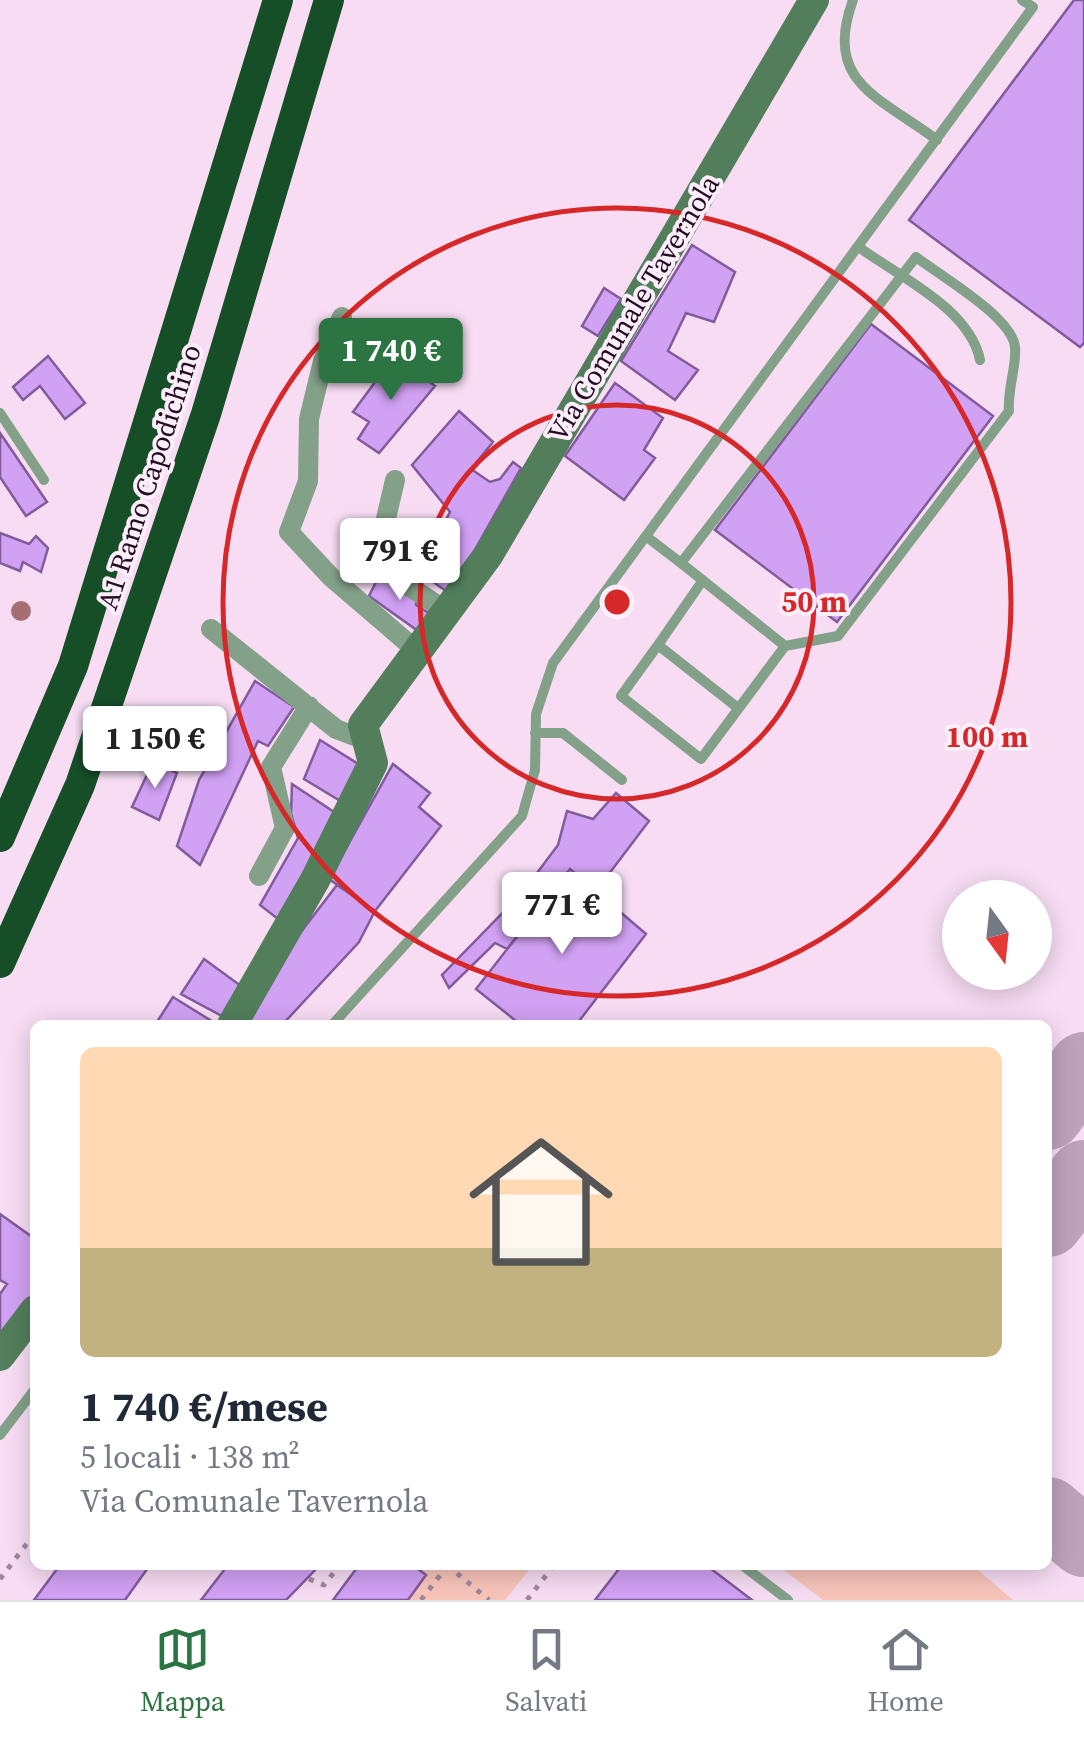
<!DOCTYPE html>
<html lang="it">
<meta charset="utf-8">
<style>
body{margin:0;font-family:"Source Serif 4",serif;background:#f6f6f7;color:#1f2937;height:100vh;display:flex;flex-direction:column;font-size:38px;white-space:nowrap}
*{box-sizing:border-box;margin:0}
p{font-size:32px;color:#747a83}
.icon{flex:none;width:55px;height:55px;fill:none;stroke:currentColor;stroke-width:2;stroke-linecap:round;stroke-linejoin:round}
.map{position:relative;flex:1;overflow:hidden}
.drawer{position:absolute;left:30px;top:1020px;width:1022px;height:550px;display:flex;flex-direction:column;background:#fff;border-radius:15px;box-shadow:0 5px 25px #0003}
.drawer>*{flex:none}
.needle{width:65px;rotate:165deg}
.tools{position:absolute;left:942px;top:880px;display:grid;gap:20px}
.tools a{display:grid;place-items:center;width:110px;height:110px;border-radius:50%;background:#fff;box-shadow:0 5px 25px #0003;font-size:50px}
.price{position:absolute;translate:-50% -85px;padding:0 22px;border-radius:10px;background:#fff;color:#222;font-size:32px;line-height:65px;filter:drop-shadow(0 2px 5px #0008)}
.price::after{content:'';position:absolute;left:50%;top:60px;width:30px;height:22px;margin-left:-15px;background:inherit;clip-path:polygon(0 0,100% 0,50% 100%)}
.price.on{background:#2c7441;color:#fff}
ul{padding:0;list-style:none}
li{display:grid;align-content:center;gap:20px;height:530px;padding:0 50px}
li span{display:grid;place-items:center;height:310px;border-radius:15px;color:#555}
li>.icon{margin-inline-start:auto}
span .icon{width:180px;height:180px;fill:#fffc;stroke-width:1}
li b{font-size:42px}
.tab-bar{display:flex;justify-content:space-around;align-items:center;height:140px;border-top:2px solid #e0e1e3;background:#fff;font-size:28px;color:#747a83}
.tab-bar a{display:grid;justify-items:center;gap:5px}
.tab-bar .on{color:#2c7441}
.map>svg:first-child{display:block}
.green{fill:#f8c4ba}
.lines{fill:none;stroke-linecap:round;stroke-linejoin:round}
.taxiway{stroke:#bda2ba;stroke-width:70}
.building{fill:#d1a1f4;stroke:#815b9c;stroke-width:2.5}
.path{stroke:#a1879e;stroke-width:5;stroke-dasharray:5 8;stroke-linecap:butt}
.lane{stroke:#83a088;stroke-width:10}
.street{stroke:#83a088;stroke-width:20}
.secondary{stroke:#527e5b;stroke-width:30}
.highway{stroke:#164e28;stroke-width:30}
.tree{fill:#a56e73}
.ring{fill:none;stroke:#d62828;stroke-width:5}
.labels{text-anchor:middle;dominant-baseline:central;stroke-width:8;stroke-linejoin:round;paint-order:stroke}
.street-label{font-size:28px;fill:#240c22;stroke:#fceefa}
.centre{fill:#d62828;stroke:#fceefa;stroke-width:5}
.ring-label{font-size:30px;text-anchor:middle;font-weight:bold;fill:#d62828;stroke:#fceefa;stroke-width:8;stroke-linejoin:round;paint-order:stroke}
</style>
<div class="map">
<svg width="1084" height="1600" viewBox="0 0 1084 1600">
<rect width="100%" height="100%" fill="#f7dcf3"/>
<path class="green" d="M413 1565H533L505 1600H408L426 1575Z
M777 1565H972L1013 1600H823Z"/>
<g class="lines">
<path class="taxiway" d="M1048 1115 1084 1067
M1048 1222 1084 1175
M1048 1512 1084 1542"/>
</g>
<path class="building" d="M1074 0H1084V343L1080 347 909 220Z
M692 245 735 272 714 322 686 313 668 351 698 370 675 400 621 361Z
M604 288 621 299 598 336 582 326Z
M871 324 993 416 837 622 715 530Z
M395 355 435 386 379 453 358 439 369 422 353 412Z
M48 356 85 403 65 419 40 386 23 400 13 387Z
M615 383 663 418 644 450 655 458 624 500 565 456Z
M459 411 493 442 471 469 490 482 500 479 513 462 521 468 450 594 418 571 450 512 412 465Z
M0 433 47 502 26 516 0 477Z
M0 533 29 544 36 536 48 548 41 572 23 562 20 571 0 563Z
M379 576 417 599 416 605 432 615 418 631 369 596Z
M255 681 294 707 268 746 258 741 200 865 177 846 199 780Z
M320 740 360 765 342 802 304 779Z
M153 762 177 773 159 820 132 807Z
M393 764 430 793 419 807 441 826 375 911 329 879Z
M292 784 340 816 282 922 260 905 298 838 291 813Z
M616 793 649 821 596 891 570 869 507 949 495 943 449 988 442 975 522 893 558 845 567 811 593 819Z
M570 869 646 934 576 1025H521L476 989Z
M337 885 375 911 359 942 282 1025H246L294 941Z
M204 959 241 986 222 1016 181 994Z
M173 997 210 1020 207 1025H155Z
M0 1214 35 1239V1296L0 1344V1294L7 1284 0 1280Z
M60 1565H150L125 1600H34Z
M228 1565H320L286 1600H201Z
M359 1565H413L426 1575 408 1600H333Z
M622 1565H706L752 1600H595Z"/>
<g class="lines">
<path class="path" d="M35 1439V1440
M447 1565 489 1600
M0 1579 35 1533
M309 1579 324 1585 340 1565
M421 1600 448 1565
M527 1600 554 1565"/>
<path class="lane" d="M853 0C823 82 878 96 937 140
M860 248C900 277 970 309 980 360
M0 413 44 480
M647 537 681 563 916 257C941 276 1012 317 1015 347 1017 365 1007 390 1009 411L838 636 785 646 701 759 621 696 658 645 738 708
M681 563 785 646
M658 645 703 580
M535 733H563L622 780
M332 1025 522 816 535 770 536 714 553 663 1033 7 1022 0
M0 1435 35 1389
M742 1565 788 1600"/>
<path class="street" d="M342 317 323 361 309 419 308 481 289 532 331 577 416 650
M395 480 381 540 394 576 446 611
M211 629 336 729 365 740
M259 876 285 828 271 767 309 706"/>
<path class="secondary" d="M232 1025 315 880 373 763 363 725 489 554 814 0
M0 1356 35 1310"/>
<path class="highway" d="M0 837 73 666 278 0
M0 963 80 785 206 414 329 0"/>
</g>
<circle class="tree" cx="21" cy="611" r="10"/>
<g class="ring">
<circle cx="617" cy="602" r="197"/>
<circle cx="617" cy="602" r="394"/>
</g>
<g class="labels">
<g class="street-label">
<text transform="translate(633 308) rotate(-59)">Via Comunale Tavernola</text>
<text transform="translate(149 477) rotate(-72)">A1 Ramo Capodichino</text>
</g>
</g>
<circle cx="617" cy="602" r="15" class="centre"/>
<g class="ring-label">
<text x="814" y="612">50 m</text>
<text x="987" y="747">100 m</text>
</g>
</svg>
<div class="tools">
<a><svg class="needle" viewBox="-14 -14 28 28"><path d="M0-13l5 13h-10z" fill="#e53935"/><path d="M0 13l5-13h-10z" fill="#747a83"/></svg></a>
</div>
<b class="price on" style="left:391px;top:403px">1 740 €</b>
<b class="price" style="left:400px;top:603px">791 €</b>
<b class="price" style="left:155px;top:791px">1 150 €</b>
<b class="price" style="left:562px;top:957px">771 €</b>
<section class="drawer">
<ul>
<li><span style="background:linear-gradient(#ffd9b3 65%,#c2b280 0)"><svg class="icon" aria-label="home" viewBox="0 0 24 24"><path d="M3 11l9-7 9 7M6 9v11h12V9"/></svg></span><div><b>1 740 €/mese</b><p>5 locali · 138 m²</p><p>Via Comunale Tavernola</p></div></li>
</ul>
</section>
</div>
<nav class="tab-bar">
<a class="on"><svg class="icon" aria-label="map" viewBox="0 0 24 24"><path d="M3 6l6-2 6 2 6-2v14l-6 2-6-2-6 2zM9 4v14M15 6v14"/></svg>Mappa</a>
<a><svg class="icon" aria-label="saved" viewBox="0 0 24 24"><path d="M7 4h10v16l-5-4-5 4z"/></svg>Salvati</a>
<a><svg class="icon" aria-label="home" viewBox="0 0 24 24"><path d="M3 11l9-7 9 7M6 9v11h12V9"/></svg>Home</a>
</nav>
